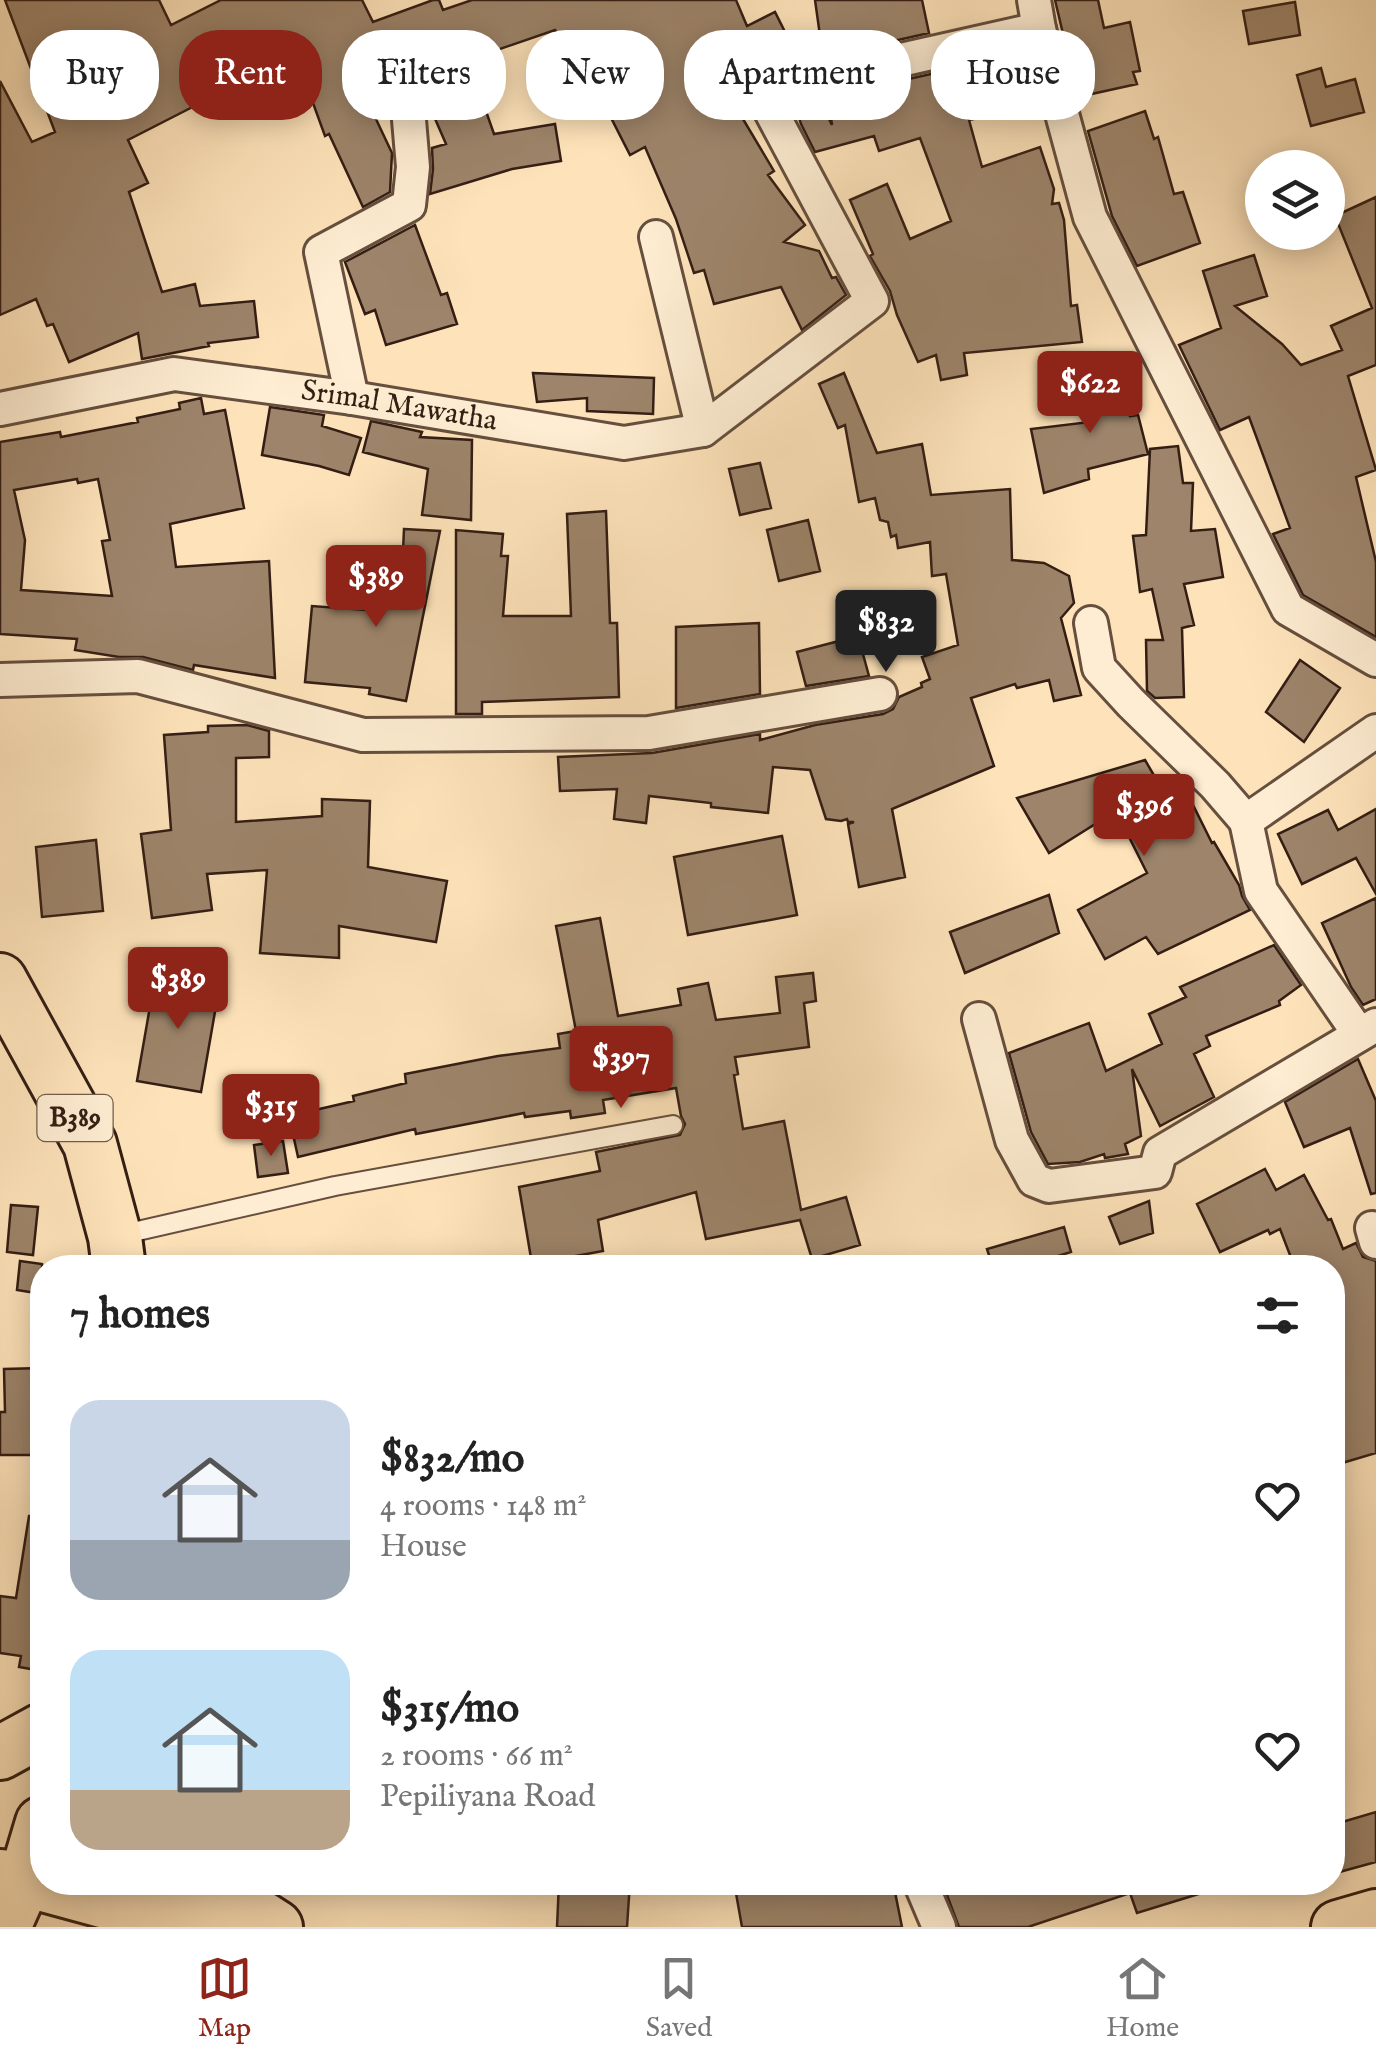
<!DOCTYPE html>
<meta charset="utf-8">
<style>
body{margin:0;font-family:"IM FELL English",serif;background:#f6f6f6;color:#222;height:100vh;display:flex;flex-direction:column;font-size:38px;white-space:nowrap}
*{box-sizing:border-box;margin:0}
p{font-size:32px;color:#767676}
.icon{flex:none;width:55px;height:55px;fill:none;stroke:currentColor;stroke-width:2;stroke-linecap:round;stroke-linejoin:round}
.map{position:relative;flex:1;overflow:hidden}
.drawer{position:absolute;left:30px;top:1255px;width:1315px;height:640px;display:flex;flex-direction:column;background:#fff;border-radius:40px;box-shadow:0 5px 25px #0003}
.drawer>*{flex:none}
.hud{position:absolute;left:30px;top:30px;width:1318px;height:90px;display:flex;gap:20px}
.controls{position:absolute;left:1245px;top:150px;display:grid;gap:20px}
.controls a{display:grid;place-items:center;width:100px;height:100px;border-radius:50%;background:#fff;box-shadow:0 5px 25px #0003;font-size:50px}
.price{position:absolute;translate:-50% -85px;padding:0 22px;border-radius:10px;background:#8f2418;color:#fff;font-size:32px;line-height:65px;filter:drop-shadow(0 2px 5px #0008)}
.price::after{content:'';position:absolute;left:50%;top:60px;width:30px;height:22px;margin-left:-15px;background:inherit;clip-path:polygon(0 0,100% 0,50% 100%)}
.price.active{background:#222;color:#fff}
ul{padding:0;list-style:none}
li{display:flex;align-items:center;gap:30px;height:250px;padding:0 40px}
li span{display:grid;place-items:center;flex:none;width:280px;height:200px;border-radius:30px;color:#555}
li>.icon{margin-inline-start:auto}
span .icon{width:120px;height:120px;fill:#fffc;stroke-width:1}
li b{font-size:42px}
h2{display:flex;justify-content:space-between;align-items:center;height:120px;padding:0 40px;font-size:42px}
.pill{padding:0 35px;border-radius:40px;background:#fff;box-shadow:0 5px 25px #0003;font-size:35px;line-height:90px}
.pill.active{background:#8f2418;color:#fff}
.tab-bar{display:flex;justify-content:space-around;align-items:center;height:140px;border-top:2px solid #e0e0e0;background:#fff;font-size:28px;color:#767676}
.tab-bar a{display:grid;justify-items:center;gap:5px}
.tab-bar .active{color:#8f2418}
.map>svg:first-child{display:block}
.building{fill:#9d846a;stroke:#341e14;stroke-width:2.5;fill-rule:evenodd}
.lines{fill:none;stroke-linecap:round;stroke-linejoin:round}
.lane-casing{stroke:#664f3e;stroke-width:22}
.street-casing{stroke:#664f3e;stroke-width:38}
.primary-casing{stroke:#341e14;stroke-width:58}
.lane{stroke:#feedd2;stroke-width:18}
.street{stroke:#feedd2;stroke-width:32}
.primary{stroke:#fee3ba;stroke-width:52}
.labels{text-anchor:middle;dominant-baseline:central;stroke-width:8;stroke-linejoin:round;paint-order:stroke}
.shield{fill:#feedd2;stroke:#715c4d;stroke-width:2.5}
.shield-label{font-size:28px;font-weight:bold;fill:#341e14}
.street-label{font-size:30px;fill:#341e14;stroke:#feedd2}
</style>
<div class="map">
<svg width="1376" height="1927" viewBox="0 0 1376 1927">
<rect width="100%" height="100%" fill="#fee3ba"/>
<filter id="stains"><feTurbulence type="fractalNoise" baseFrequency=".002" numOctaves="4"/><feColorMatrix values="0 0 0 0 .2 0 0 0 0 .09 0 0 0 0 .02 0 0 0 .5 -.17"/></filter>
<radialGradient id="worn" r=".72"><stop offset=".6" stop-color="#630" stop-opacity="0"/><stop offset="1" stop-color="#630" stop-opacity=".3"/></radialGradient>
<path class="building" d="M5 0H159L171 25 221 0H362L373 22 433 0H439L443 10 472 0H736L747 26 775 12 800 62 785 66 781 53 734 81 746 105 737 109 774 171 768 175 805 225 784 242 819 251 832 278 836 277 846 295 802 330 781 287 714 304 704 270 694 273 676 219 645 147 630 155 579 55 573 59 555 30 468 60 494 134 555 124 561 161 512 169 430 194 433 169 432 148 446 144 426 98 416 90 405 88 397 91 390 99 388 112 375 117 392 153 390 192 363 207 329 134 325 136 301 70 220 101 218 94 128 140 148 183 129 192 162 292 195 284 200 306 254 301 258 337 208 343 209 346 142 359 138 333 69 362 53 324 47 326 36 299 0 315V81L32 142 55 132Z
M815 0H922L929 33 823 57Z
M1055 0H1098L1104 28 1130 22 1140 71 1133 72 1137 84 1078 97Z
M1295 2 1300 35 1249 44 1243 11Z
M1007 57 1018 109 969 120 982 167 1040 147 1054 189 1052 204 1059 203 1064 220 1071 306 1077 305 1082 342 964 353 967 375 941 380 936 355 918 362 897 315 890 291 870 256 873 254 850 200 887 184 910 239 951 221 920 138 879 151 874 136 815 152 801 124 795 104 819 99 832 125 828 97Z
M1321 68 1326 87 1355 79 1364 112 1311 126 1297 75Z
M1145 111 1154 139 1158 137 1174 194 1183 192 1200 243 1137 266 1112 216 1088 131Z
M1376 197V365L1348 376 1376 470 1356 477 1376 562V637L1303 595 1273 534 1290 528 1249 417 1220 430 1179 345 1221 328 1203 271 1254 255 1267 296 1235 306 1282 344 1301 365 1342 350 1331 326 1372 308 1335 216Z
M415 225 441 295 447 293 457 324 386 345 375 310 365 314 345 262Z
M1120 370 1130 416 1138 415 1148 454 1088 469 1089 479 1044 493 1031 429 1090 422 1081 378Z
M533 373 654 378 653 414 587 411V398L537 402Z
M844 373 877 453 922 444 931 495 1010 489 1012 560 1044 563 1069 576 1074 603 1061 618 1081 695 1054 701 1049 680 1017 688 1015 684 971 698 994 766 892 809 905 877 859 887 848 824 854 822H848L847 819 841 821 826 819 810 770 773 767 768 813 711 807V803L649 796 646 823 614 819 617 789 560 791 558 757 652 753 760 734V740L815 725 883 714 893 709 899 697 922 687 921 683 930 679 922 657 958 645 946 574 932 576 930 542 898 548 896 535 891 537 888 522 880 520 875 498 859 502 845 425 838 428 819 384Z
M201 398 204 414 225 410 244 508 170 524 176 567 269 561 275 678 194 665 193 670 143 657H119L75 650 77 639 0 634V442L60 432 61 437 138 422 137 418 180 409 179 403ZM77 479 78 483 98 479 110 540 102 541 112 596 21 590 25 540 14 490Z
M270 407 324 415 322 426 361 438 349 475 319 466 262 455Z
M371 421 422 432 420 437 472 440 471 520 422 515 428 469 363 452Z
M1178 446 1183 483H1193L1191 531 1215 529 1223 577 1184 584 1194 625 1182 628 1184 697 1155 698 1147 691 1146 640H1163L1152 589 1140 592 1133 536 1146 535 1150 449Z
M760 463 771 508 740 515 729 469Z
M606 511 610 623H617L619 697 482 702V714H456V530L503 534 501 556H508L503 616H571L567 514Z
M808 520 820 571 779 581 767 530Z
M404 529 440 531 406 701 369 694 370 688 305 682 312 606 366 610 370 589 401 595Z
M759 623 760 694 676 708V627Z
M858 636 869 676 806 686 797 652Z
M1300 660 1340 688 1304 742 1266 712Z
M247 725 269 731V757L236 758V822L322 816V799L370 801 368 867 447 881 436 942 339 926V958L260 953 267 870 207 874 212 910 152 918 141 834 171 830 164 735 208 732V726Z
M1145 760 1166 796 1184 787 1212 843 1214 842 1239 885 1242 896 1250 910 1158 954 1146 937 1105 959 1078 910 1147 873 1116 811 1049 853 1017 798Z
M1376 809V894L1356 858 1302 884 1278 834 1328 810 1338 830Z
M782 836 797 915 688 935 674 857Z
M96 840 103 911 42 917 36 847Z
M1049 895 1059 933 965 973 950 932Z
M1376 898V999L1363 1005 1351 987 1322 923Z
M600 918 618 1016 681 1005 678 989 708 983 716 1020 780 1013 776 977 813 973 816 1001 804 1003 809 1047 735 1057 738 1074 734 1075 743 1129 784 1121 801 1210 846 1197 860 1245 812 1259 800 1220 706 1239 696 1192 598 1220 603 1251 532 1264 519 1187 600 1171 596 1152 680 1135 685 1124 681 1116 676 1088 603 1100 605 1113 571 1118 570 1111 525 1117 524 1113 416 1134 415 1129 298 1157 289 1116 354 1101 353 1096 406 1083 405 1074 498 1056 560 1048 558 1034 576 1031 556 926Z
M1274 945 1301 985 1279 1001 1280 1005 1206 1036 1210 1046 1194 1054 1214 1097 1160 1126 1132 1069 1141 1136 1125 1144 1128 1154 1105 1158 1104 1154 1080 1162 1048 1164 1031 1132 1009 1053 1089 1023 1106 1071 1162 1044 1149 1014 1186 997 1180 987Z
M156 972 220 983 201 1092 137 1081Z
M1358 1059 1376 1101V1193L1371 1194 1350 1128 1304 1147 1285 1102Z
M283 1141 288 1173 258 1177 254 1145Z
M1265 1169 1276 1190 1304 1175 1328 1220 1331 1219 1343 1249 1356 1243 1363 1257 1376 1261V1453L1332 1466V1268H1295L1280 1229 1270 1234 1268 1230 1220 1252 1197 1204Z
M1149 1201 1153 1233 1120 1244 1109 1217Z
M11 1205 38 1207 33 1255 7 1252Z
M1064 1227 1071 1252 1020 1268H993L987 1249Z
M20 1261 42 1264V1294L17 1290Z
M42 1368V1455H0V1412H5L4 1369Z
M29 1516 42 1517V1671L19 1667 21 1656 0 1653V1596L16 1598Z
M1376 1812V1862L1332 1874V1825Z
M559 1882H630L627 1927H557Z
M734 1882H893L902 1927H742Z
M942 1882H1218V1888L1137 1913 1130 1893 1028 1927H959Z"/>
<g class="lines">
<defs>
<path id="lane" d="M120 1235 335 1186 673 1125"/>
<g id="street">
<path d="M1034 0 1039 29 1090 217 1288 609 1376 660"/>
<path d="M656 237 703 430"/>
<path d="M352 398 321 252 409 205 413 167 408 108"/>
<path id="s1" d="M0 409 174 374 352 398 624 443 703 430 872 301 767 104 776 88 1039 29"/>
<path d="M1091 623 1099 668 1131 703 1215 785 1246 821"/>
<path d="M0 680 138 676 363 735 649 733 880 694"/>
<path d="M979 1019 1012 1140 1034 1180 1049 1186 1155 1172 1160 1153 1376 1025"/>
<path d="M1359 1034 1261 891 1246 821 1376 731"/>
<path d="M1372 1228 1376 1242"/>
<path d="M920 1882 939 1927"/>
</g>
<path id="primary" d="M0 980 90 1144 115 1237 119 1268
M0 1753 42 1730
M0 1876 25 1880 198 1927
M157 1884 251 1911 276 1927
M4 1927 25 1880 42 1823
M1338 1927 1376 1916"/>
</defs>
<use href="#lane" class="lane-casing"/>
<use href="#street" class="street-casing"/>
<use href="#primary" class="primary-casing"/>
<use href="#lane" class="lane"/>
<use href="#street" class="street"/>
<use href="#primary" class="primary"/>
</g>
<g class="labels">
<rect class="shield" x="37.5" y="1095" width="75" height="46" rx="8"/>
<g class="shield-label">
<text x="75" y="1118">B389</text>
</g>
<g class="street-label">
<text stroke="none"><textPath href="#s1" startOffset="405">Srimal Mawatha</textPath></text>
</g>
</g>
<rect width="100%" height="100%" filter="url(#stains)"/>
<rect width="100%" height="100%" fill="url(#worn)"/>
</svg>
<div class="controls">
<a><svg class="icon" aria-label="layers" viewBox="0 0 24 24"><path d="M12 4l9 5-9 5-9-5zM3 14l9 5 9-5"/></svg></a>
</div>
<b class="price" style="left:1090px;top:436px">$622</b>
<b class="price" style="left:376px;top:630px">$389</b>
<b class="price active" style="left:886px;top:675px">$832</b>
<b class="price" style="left:1144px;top:859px">$396</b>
<b class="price" style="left:178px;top:1032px">$389</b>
<b class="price" style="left:621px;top:1111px">$397</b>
<b class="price" style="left:271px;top:1159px">$315</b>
<div class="hud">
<a class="pill">Buy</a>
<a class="pill active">Rent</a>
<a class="pill">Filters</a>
<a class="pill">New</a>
<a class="pill">Apartment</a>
<a class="pill">House</a>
</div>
<section class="drawer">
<h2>7 homes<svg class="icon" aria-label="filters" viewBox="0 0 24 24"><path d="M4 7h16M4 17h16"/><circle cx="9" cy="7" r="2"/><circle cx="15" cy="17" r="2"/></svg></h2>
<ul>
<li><span style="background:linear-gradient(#c9d6e8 70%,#9aa5b1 0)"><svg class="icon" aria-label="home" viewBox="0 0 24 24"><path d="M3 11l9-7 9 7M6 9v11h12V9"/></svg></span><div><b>$832/mo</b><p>4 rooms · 148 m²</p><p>House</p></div><svg class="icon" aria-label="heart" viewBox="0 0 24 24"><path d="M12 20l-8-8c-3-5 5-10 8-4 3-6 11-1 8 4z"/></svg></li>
<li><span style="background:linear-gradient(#bfe0f5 70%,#b9a48a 0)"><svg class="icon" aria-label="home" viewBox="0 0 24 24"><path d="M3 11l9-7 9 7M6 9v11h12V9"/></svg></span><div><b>$315/mo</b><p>2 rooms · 66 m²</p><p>Pepiliyana Road</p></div><svg class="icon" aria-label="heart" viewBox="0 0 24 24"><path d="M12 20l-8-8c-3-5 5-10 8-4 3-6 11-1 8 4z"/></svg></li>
</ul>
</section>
</div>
<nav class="tab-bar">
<a class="active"><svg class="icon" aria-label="map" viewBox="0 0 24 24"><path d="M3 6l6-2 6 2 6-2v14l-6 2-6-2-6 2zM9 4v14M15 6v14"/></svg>Map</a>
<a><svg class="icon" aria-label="saved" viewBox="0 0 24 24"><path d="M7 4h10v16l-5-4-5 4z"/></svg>Saved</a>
<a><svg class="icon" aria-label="home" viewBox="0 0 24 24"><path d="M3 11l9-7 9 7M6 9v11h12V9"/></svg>Home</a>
</nav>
